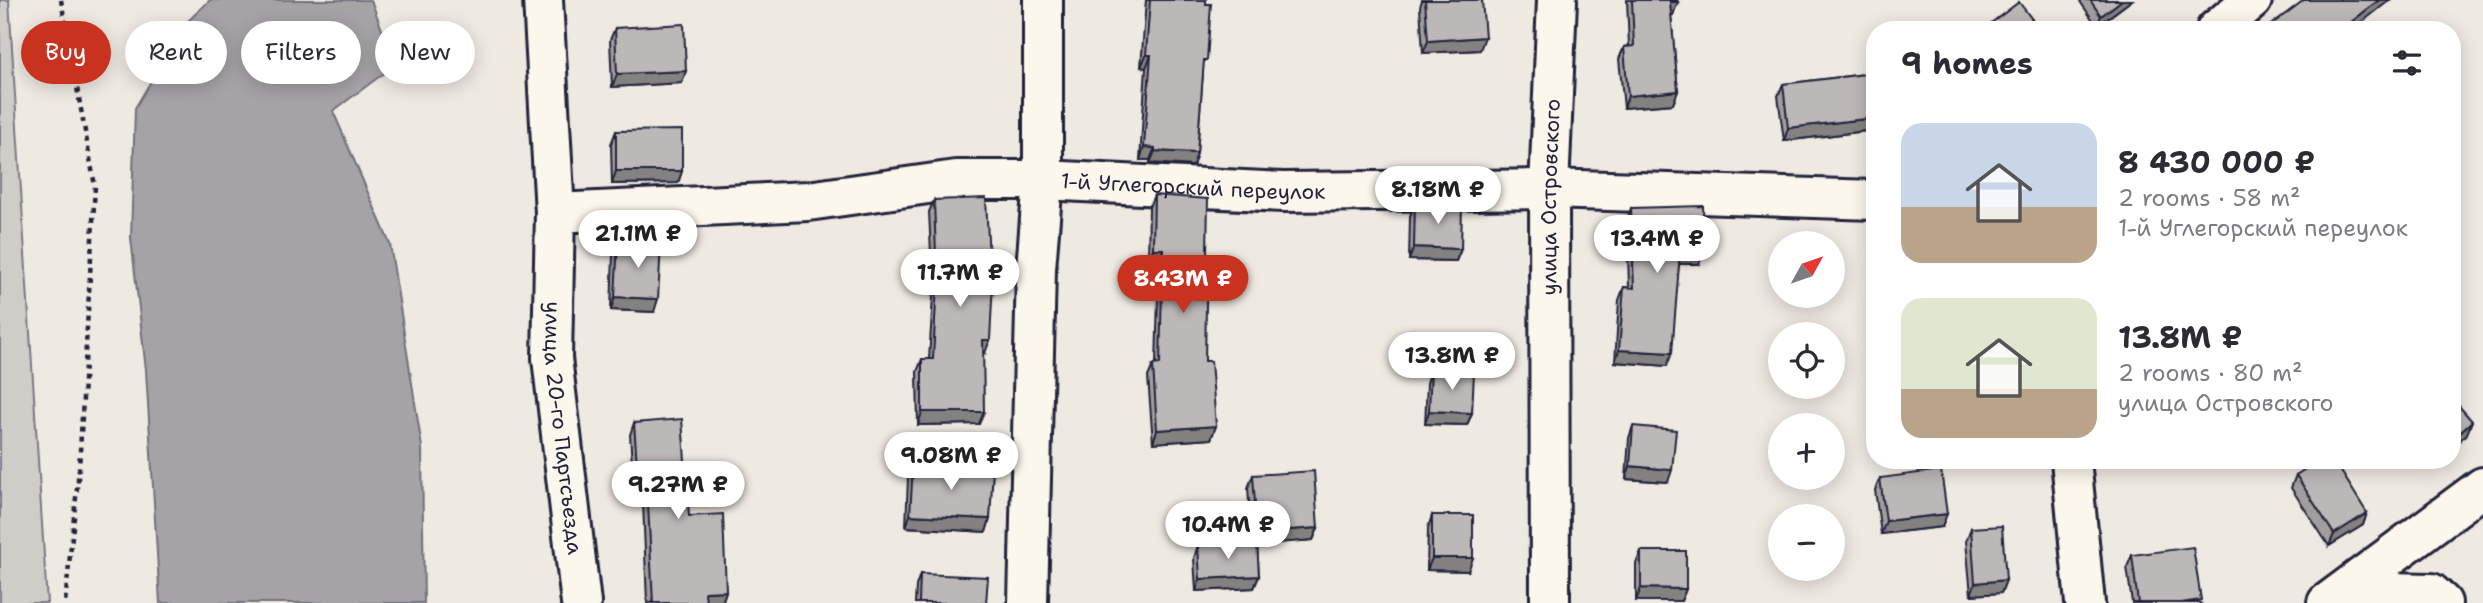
<!DOCTYPE html>
<meta charset="utf-8">
<style>
body{margin:0;font-family:"Shantell Sans",sans-serif;background:#f7f7f7;color:#2b2b33;height:100vh;display:flex;flex-direction:column;font-size:26px;white-space:nowrap}
*{box-sizing:border-box;margin:0}
p{font-size:23px;color:#7c7c81}
.icon{flex:none;width:38px;height:38px;fill:none;stroke:currentColor;stroke-width:2;stroke-linecap:round;stroke-linejoin:round}
.map{position:relative;flex:1;overflow:hidden}
.drawer{position:absolute;left:1866px;top:21px;width:595px;height:448px;display:flex;flex-direction:column;background:#fff;border-radius:28px;box-shadow:0 4px 18px #0003}
.drawer>*{flex:none}
.hud{position:absolute;left:21px;top:21px;width:665px;height:63px;display:flex;gap:14px}
.needle{width:46px;rotate:50deg}
.controls{position:absolute;left:1768px;top:231px;display:grid;gap:14px}
.controls a{display:grid;place-items:center;width:77px;height:77px;border-radius:50%;background:#fff;box-shadow:0 4px 18px #0003;font-size:35px}
.price{position:absolute;translate:-50% -60px;padding:0 16px;border-radius:24px;background:#fff;color:#222;font-size:23px;line-height:46px;filter:drop-shadow(0 2px 4px #0008)}
.price::after{content:'';position:absolute;left:50%;top:42px;width:21px;height:16px;margin-left:-10px;background:inherit;clip-path:polygon(0 0,100% 0,50% 100%)}
.price.current{background:#c8321e;color:#fff}
ul{padding:0;list-style:none}
li{display:flex;align-items:center;gap:21px;height:175px;padding:0 35px}
li span{display:grid;place-items:center;flex:none;width:196px;height:140px;border-radius:21px;color:#555}
li>.icon{margin-inline-start:auto}
span .icon{width:84px;height:84px;fill:#fffc;stroke-width:1}
li b{font-size:30px}
h2{display:flex;justify-content:space-between;align-items:center;height:84px;padding:0 35px;font-size:30px}
.chip{padding:0 24px;border-radius:32px;background:#fff;box-shadow:0 4px 18px #0003;font-size:24px;line-height:63px}
.chip.current{background:#c8321e;color:#fff}
.map>svg:first-child{display:block}
.green{fill:#d0cdc9;stroke:#797882;stroke-width:2}
.water{fill:#a6a3a7;stroke:#716f7c;stroke-width:2}
.lines{fill:none;stroke-linecap:round;stroke-linejoin:round}
.minor-casing{stroke:#22223b;stroke-width:44}
.tertiary-casing{stroke:#22223b;stroke-width:44}
.path{stroke:#22223b;stroke-width:4.5;stroke-dasharray:5 5;stroke-linecap:butt}
.minor{stroke:#fbf7ec;stroke-width:38}
.tertiary{stroke:#fbf7ec;stroke-width:38}
.wall{fill:#a29e9e;stroke:#22223b;stroke-width:2}
.shaded-wall{fill:#848181;stroke:#22223b;stroke-width:2}
.building{fill:#bcb8b8;stroke:#22223b;stroke-width:2}
.labels{text-anchor:middle;dominant-baseline:central;stroke-width:6;stroke-linejoin:round;paint-order:stroke}
.street-label{font-size:21px;fill:#22223b;stroke:#fbf7ec}
</style>
<div class="map">
<svg width="2483" height="603" viewBox="0 0 2483 603">
<rect width="100%" height="100%" fill="#eeeae2"/>
<filter id="ink" filterUnits="userSpaceOnUse"><feTurbulence type="fractalNoise" baseFrequency=".0143" numOctaves="2"/><feDisplacementMap in="SourceGraphic" scale="14" xChannelSelector="R" yChannelSelector="G"/><feConvolveMatrix kernelMatrix="1 2 1 2 8 2 1 2 1" color-interpolation-filters="sRGB"/></filter>
<g filter="url(#ink)">
<path class="green" d="M0 0H9L47 603H0Z"/>
<path class="water" d="M210 0H371L395 65 333 111 390 244 422 447 424 603H160L146 370 131 238 135 108 185 24Z"/>
<g class="lines">
<defs>
<g id="minor">
<path id="s1" d="M543 0 555 213 552 358 581 603"/>
<path d="M2216 30 2252 0"/>
<path id="s2" d="M555 213 808 201 956 180H1043L1283 192 1549 189 1874 200"/>
<path d="M2071 460 2085 603"/>
<path d="M2344 591 2431 593 2442 603"/>
<path d="M1028 603 1036 269 1043 180V0"/>
<path d="M2327 603 2483 487"/>
</g>
<g id="tertiary">
<path id="s3" d="M1550 603 1549 189 1557 0"/>
</g>
</defs>
<use href="#minor" class="minor-casing"/>
<use href="#tertiary" class="tertiary-casing"/>
<path class="path" d="M61 0 95 186 79 469 65 603"/>
<use href="#minor" class="minor"/>
<use href="#tertiary" class="tertiary"/>
</g>
<path class="wall" d="M1146 0H1206L1203 71 1197 153 1193 166 1150 163V160H1140L1146 68 1141 67Z
M1422 0H1482L1480 50 1423 53 1420 7Z
M1627 0H1677L1673 15H1671L1678 91 1673 104 1624 108 1619 59 1624 47 1629 46Z
M2079 0H2132L2097 26Z
M615 28 686 71 682 83 612 87 610 40Z
M1874 73V130L1784 141 1778 96 1783 84Z
M616 131 682 171 678 183 612 184 611 144Z
M1154 195 1205 361 1216 426 1211 439 1153 443 1148 377 1153 365 1156 364 1159 262H1148L1149 207Z
M934 200 985 353 983 352 979 424 918 425 917 372 922 359H929L933 296 929 212Z
M1415 203 1461 249 1456 261 1409 260 1410 216Z
M1631 208 1699 264H1679L1667 366 1615 362 1619 300 1624 287 1629 288 1627 220Z
M618 242 654 312 611 310 613 254Z
M1431 370 1472 413 1467 425 1425 424 1427 383Z
M634 423 689 516 726 591 722 603H647L642 477 633 478 630 435Z
M1633 426 1668 482 1626 479 1629 438Z
M913 465 990 519 986 532 906 527 908 477Z
M1253 475 1318 528 1313 540 1257 544 1259 576 1254 588 1196 591 1194 558 1198 545 1252 543 1248 488Z
M2296 475 2367 513 2363 525 2329 546 2291 488Z
M1880 478 1942 527 1881 534 1875 490Z
M1432 515 1468 571 1427 570 1428 528Z
M1971 528 2006 580 2001 593 1971 595 1966 541Z
M1641 551 1686 589 1681 601H1636V564Z
M2132 555 2200 603H2132L2127 567Z
M920 574 986 603H915L916 586Z"/>
<path class="shaded-wall" d="M2122 0H2132L2097 26 2101 16Z
M2379 0H2390L2352 30H2341Z
M1670 2H1678L1673 15H1665Z
M1485 37 1480 50 1423 53 1428 41Z
M1146 55H1151L1146 68 1141 67Z
M686 71 682 83 612 87 617 74Z
M1678 91 1673 104 1624 108 1628 96Z
M1874 118V130L1784 141 1788 128Z
M1144 147 1155 148 1150 160H1140Z
M1155 151 1197 153 1193 166 1150 163Z
M616 171H682L678 183 612 184Z
M1414 247 1461 249 1456 261 1409 260Z
M1153 249H1163L1159 262H1148Z
M1704 251 1699 264H1675L1680 252Z
M615 297 658 299 654 312 611 310Z
M983 340H990L985 353 979 352Z
M1619 350 1672 353 1667 366 1615 362Z
M1429 411 1472 413 1467 425 1425 424Z
M922 412H984L979 424 918 425Z
M2472 421 2467 434 2452 447V439Z
M1216 426 1211 439 1153 443 1157 430Z
M646 464 642 477 633 478 637 465Z
M1630 466 1672 470 1668 482 1626 479Z
M2367 513 2363 525 2329 546 2334 534Z
M1947 514 1942 527 1881 534 1886 521Z
M910 515 990 519 986 532 906 527Z
M1318 528 1313 540 1252 545 1257 532Z
M1432 558H1473L1468 571 1427 570Z
M1259 576 1254 588 1196 591 1200 579Z
M2006 580 2001 593 1971 595 1975 583Z
M1641 588 1686 589 1681 601H1636Z
M726 591 722 603H701L705 592Z"/>
<path class="building" d="M1150 0H1206V4H1211L1207 60H1204L1197 153 1155 151V148L1144 147 1151 55H1146Z
M1425 0H1482L1485 37 1428 41Z
M1632 0H1677L1678 2H1670L1678 91 1628 96 1624 47 1634 46Z
M2090 0H2122L2101 16Z
M2304 0H2379L2341 30H2264Z
M2019 2 2040 30H1982Z
M684 24 686 71 617 74 615 28Z
M1874 73V118L1788 128 1783 84Z
M682 130V171H616V131Z
M1154 195 1208 199 1205 361H1211L1216 426 1157 430 1153 365 1160 364 1163 249H1153Z
M986 198 990 281H993L990 340H983L984 412H922V359H933L937 283 934 200Z
M1415 203 1462 205 1461 249 1414 247Z
M1703 206 1704 251 1680 252 1672 353 1619 350 1624 287 1634 288 1631 208Z
M618 242 661 244 658 299 615 297Z
M1431 370 1474 372 1472 413 1429 411Z
M2452 398 2472 421 2452 439Z
M682 419 689 516 723 514 726 591 705 592 706 603H653L646 464 637 465 634 423Z
M1633 426 1676 430 1672 470 1630 466Z
M2319 460H2334L2367 513 2334 534 2296 475Z
M913 465 993 469 990 519 910 515Z
M1941 470 1947 514 1886 521 1880 478Z
M1314 471 1318 528 1257 532 1253 475Z
M1432 515H1473V558H1432Z
M2002 526 2006 580 1975 583 1971 528Z
M1257 542 1259 576 1200 579 1198 545Z
M2193 547 2201 600 2181 603H2138L2132 555Z
M1641 551H1686V589L1641 588Z
M920 574 988 577 986 603H919Z"/>
</g>
<g class="labels">
<g class="street-label">
<text stroke="none"><textPath href="#s2" startOffset="640">1-й Углегорский переулок</textPath></text>
<text stroke="none"><textPath href="#s3" startOffset="406">улица Островского</textPath></text>
<text stroke="none"><textPath href="#s1" startOffset="429">улица 20-го Партсъезда</textPath></text>
</g>
</g>
</svg>
<div class="controls">
<a><svg class="needle" viewBox="-14 -14 28 28"><path d="M0-13l5 13h-10z" fill="#e53935"/><path d="M0 13l5-13h-10z" fill="#7c7c81"/></svg></a>
<a><svg class="icon" aria-label="locate" viewBox="0 0 24 24"><circle cx="12" cy="12" r="6"/><path d="M12 2v4M12 18v4M2 12h4M18 12h4"/></svg></a>
<a>+</a>
<a>−</a>
</div>
<b class="price" style="left:1438px;top:226px">8.18M ₽</b>
<b class="price" style="left:638px;top:270px">21.1M ₽</b>
<b class="price" style="left:1657px;top:275px">13.4M ₽</b>
<b class="price" style="left:960px;top:309px">11.7M ₽</b>
<b class="price current" style="left:1183px;top:315px">8.43M ₽</b>
<b class="price" style="left:1452px;top:392px">13.8M ₽</b>
<b class="price" style="left:951px;top:492px">9.08M ₽</b>
<b class="price" style="left:678px;top:521px">9.27M ₽</b>
<b class="price" style="left:1228px;top:561px">10.4M ₽</b>
<div class="hud">
<a class="chip current">Buy</a>
<a class="chip">Rent</a>
<a class="chip">Filters</a>
<a class="chip">New</a>
</div>
<section class="drawer">
<h2>9 homes<svg class="icon" aria-label="filters" viewBox="0 0 24 24"><path d="M4 7h16M4 17h16"/><circle cx="9" cy="7" r="2"/><circle cx="15" cy="17" r="2"/></svg></h2>
<ul>
<li><span style="background:linear-gradient(#c9d6e8 60%,#b9a48a 0)"><svg class="icon" aria-label="home" viewBox="0 0 24 24"><path d="M3 11l9-7 9 7M6 9v11h12V9"/></svg></span><div><b>8 430 000 ₽</b><p>2 rooms · 58 m²</p><p>1-й Углегорский переулок</p></div></li>
<li><span style="background:linear-gradient(#dfe7d0 65%,#b9a48a 0)"><svg class="icon" aria-label="home" viewBox="0 0 24 24"><path d="M3 11l9-7 9 7M6 9v11h12V9"/></svg></span><div><b>13.8M ₽</b><p>2 rooms · 80 m²</p><p>улица Островского</p></div></li>
</ul>
</section>
</div>
